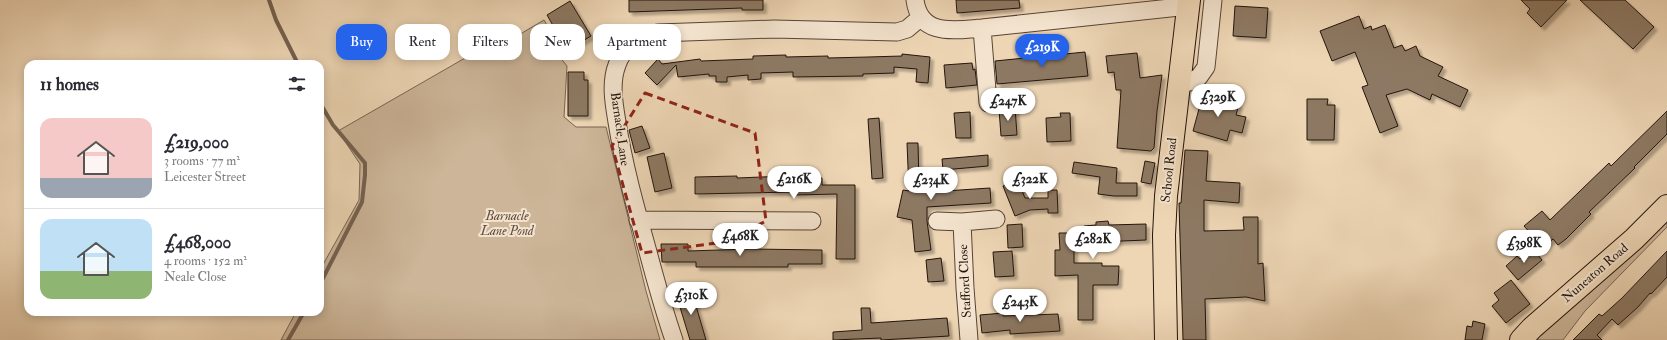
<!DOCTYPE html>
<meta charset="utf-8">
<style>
body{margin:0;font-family:"IM FELL Double Pica",serif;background:#f7f7f7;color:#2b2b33;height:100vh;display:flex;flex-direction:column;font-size:15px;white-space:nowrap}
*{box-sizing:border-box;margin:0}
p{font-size:13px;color:#7c7c81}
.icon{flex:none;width:22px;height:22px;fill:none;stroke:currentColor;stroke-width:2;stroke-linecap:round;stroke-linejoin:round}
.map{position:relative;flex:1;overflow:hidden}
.side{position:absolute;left:24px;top:60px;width:300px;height:256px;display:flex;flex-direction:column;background:#fff;border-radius:12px;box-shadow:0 2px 10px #0003}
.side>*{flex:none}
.hud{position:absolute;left:336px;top:24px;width:380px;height:36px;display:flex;gap:8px}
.price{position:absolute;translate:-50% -34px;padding:0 9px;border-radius:14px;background:#fff;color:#222;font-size:13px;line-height:26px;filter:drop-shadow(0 1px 2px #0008)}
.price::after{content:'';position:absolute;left:50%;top:24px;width:12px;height:9px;margin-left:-6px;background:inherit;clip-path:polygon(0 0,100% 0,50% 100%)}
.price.active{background:#2563eb;color:#fff}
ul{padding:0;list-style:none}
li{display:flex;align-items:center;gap:12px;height:100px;padding:0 16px}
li+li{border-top:1px solid #e1e1e2}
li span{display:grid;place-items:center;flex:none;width:112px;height:80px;border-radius:12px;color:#555}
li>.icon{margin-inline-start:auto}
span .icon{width:48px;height:48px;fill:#fffc;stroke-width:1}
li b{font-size:17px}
h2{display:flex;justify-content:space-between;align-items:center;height:48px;padding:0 16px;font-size:17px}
.pill{padding:0 14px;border-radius:12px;background:#fff;box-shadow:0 2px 10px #0003;font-size:14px;line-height:36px}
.pill.active{background:#2563eb;color:#fff}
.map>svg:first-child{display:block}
.green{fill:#ccb598;stroke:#786452}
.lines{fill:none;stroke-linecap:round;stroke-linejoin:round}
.stream{stroke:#746150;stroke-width:4}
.building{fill:#8d7964;stroke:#24140d;filter:url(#shadow)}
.minor-casing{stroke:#564437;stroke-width:19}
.major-casing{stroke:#24140d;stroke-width:24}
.minor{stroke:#f4e4cf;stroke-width:17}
.major{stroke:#eed6b5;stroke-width:22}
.marked{fill:none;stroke:#8f2418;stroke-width:3;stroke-dasharray:8 5;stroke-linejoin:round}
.labels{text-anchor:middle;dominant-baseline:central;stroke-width:4;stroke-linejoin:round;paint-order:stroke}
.street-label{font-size:13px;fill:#24140d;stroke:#f4e4cf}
.park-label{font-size:13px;font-style:italic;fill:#5f4c3e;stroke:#f4e4cf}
</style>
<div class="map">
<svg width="1667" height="340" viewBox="0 0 1667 340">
<defs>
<filter id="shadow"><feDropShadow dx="3.5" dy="3.5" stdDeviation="1" flood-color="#0004"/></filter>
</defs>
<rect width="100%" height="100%" fill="#eed6b5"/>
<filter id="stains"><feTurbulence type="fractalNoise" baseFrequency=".005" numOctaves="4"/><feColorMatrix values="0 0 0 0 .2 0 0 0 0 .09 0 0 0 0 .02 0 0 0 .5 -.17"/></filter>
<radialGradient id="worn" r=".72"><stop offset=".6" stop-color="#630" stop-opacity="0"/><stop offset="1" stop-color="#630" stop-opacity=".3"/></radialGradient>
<path class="green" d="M544 20 564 53 559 56 567 66 564 117 576 127H606L646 291 660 340H281L296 312H320V270L359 200 360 164 338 131 486 46 490 52Z
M1667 215V227L1585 311 1563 340H1535Z"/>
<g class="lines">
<path class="stream" d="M269 0 276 20 298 64
M320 103 333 125 365 163V175L362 202 320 284
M288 340 304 312"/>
</g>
<path class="building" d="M629 0H763V10H742V8L629 12Z
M956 0H1019L1020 8 957 13Z
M1521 0H1567L1541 27 1527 13 1530 9Z
M1580 0H1625L1654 27 1633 49Z
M570 1 591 36 567 50 547 15Z
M1235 6 1268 8 1266 38 1233 36Z
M1359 16 1364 29 1371 26 1372 30 1385 25 1394 48 1402 45 1405 51 1416 46 1420 56 1443 67 1438 76 1468 90 1460 107 1432 94 1430 100 1407 89 1386 95 1398 126 1380 133 1362 87 1368 85 1355 52 1332 61 1320 31Z
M1085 52 1088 76 997 84 995 61Z
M1137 53 1140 78 1162 75 1157 111 1154 148 1151 151 1117 148 1121 90H1116L1114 72 1108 73 1106 56Z
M902 54 930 57 928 83 916 82 917 69 894 67V73L863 74V76L793 77V72L761 73V79L748 80V75L727 77V82H716V76H709V74L678 77 676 65 657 85 645 73 658 59 662 64 700 59 701 61 753 59V56L786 55V57L828 56V58L868 57 902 56Z
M972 63 973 70 975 69 977 85 946 88 944 65Z
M568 72H584V80H588V116H568Z
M1203 94 1239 104 1236 115 1246 117 1242 133 1230 130 1227 141 1193 131Z
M1307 99H1328L1327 105H1335L1334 140H1307Z
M1015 107 1017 135 1001 136 999 109Z
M1667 111V134L1634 167 1635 168 1589 212 1591 214 1566 239 1558 245 1553 239 1539 250 1529 239 1533 236 1524 226 1542 211 1550 220 1609 163 1611 166Z
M970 112 971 138H956L954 113Z
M1060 113H1070L1071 141 1047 142 1046 118 1061 117Z
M879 118 883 178 872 179 868 119Z
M642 126 650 148 635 153 629 130Z
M907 143H918L919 185H930V192L990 188 991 203 927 207V221L931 250 915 252 912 220 897 217 903 190 909 191Z
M1185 150 1208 151 1206 181 1240 183 1239 203 1204 200V231L1244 230 1243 217H1258V264L1263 263 1265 301 1246 297 1205 299 1206 340H1183L1179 203H1181Z
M664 153 672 188 655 192 647 157Z
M988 155V166L943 170 942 159Z
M1145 161 1155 163 1151 184 1141 182Z
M1074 162 1117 168 1116 183H1137V196H1114L1098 194 1100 177 1072 173Z
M737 176V178L787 176V179L822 178V185H855V259H836L837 194 795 195V192L695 194V177Z
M1018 181 1025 198H1048V190H1057L1058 213H1048V209L1030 210 1015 216 1003 186Z
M1108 221 1109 225 1146 224V240L1074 243V263H1102V266H1119L1118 285H1093V320H1078V275L1055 276V250H1060L1059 233H1084V226L1096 225V222Z
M1022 224 1023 247 1008 248 1007 225Z
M661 244H688V251L750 249 822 250V264H788V267H696V262H662Z
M1532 248 1542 260 1518 280 1506 266 1517 256 1520 259Z
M1012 251 1014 276 995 277 993 252Z
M1667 251V277L1651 294 1650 293 1638 307 1618 325 1612 319 1597 335 1602 340H1573L1599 314 1602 316 1622 298Z
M941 258 944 281 928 282 926 260Z
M1511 280 1530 304 1506 323 1492 306 1499 300 1494 293Z
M691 289 706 340H690L676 294Z
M861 308H870L871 323 947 318 949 336 881 340V338L833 340V332L862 330Z
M1003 313V316L1058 314 1060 331 1010 334V330L982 333 980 315Z
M1473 321 1485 324 1482 340H1465L1467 326 1472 327Z"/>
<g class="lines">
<defs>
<path id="minor" d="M915 0C920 37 954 30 982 28L1189 6
M982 28 988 103
M1179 84 1190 82 1199 77 1206 67 1213 0
M638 220 812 221
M937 221 962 222 996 219
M962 222 965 288 969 340
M674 340C664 311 656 282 648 252 636 209 624 167 617 122 614 104 610 83 617 65 623 46 640 38 658 33L774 29 897 32 907 29 920 18"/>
<path id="major" d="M1166 340 1164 235 1166 196 1189 0
M1521 340 1532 328 1634 239 1667 206"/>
</defs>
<use href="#minor" class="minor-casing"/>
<use href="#major" class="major-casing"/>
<use href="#minor" class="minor"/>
<use href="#major" class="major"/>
</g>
<path class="marked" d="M645 93 755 133 766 221 724 242 642 253 612 146Z"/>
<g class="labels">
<g class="street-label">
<text transform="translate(620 129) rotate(82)">Barnacle Lane</text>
<text transform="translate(1169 170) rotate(-84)">School Road</text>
<text transform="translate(1595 273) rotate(-41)">Nuneaton Road</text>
<text transform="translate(965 281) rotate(-93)">Stafford Close</text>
</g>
<g class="park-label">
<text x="507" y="216">Barnacle<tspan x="507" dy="15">Lane Pond</tspan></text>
</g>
</g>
<rect width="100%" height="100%" filter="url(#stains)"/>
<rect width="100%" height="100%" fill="url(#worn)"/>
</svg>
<b class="price active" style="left:1042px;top:68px">£219K</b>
<b class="price" style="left:1218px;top:118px">£329K</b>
<b class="price" style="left:1008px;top:122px">£247K</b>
<b class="price" style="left:794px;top:200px">£216K</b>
<b class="price" style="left:1030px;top:200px">£322K</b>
<b class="price" style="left:931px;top:201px">£234K</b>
<b class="price" style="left:740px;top:257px">£468K</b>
<b class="price" style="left:1093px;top:260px">£282K</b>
<b class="price" style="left:1524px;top:264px">£398K</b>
<b class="price" style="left:691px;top:316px">£310K</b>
<b class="price" style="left:1020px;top:323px">£243K</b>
<div class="hud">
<a class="pill active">Buy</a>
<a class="pill">Rent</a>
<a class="pill">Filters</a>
<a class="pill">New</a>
<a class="pill">Apartment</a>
</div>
<section class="side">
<h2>11 homes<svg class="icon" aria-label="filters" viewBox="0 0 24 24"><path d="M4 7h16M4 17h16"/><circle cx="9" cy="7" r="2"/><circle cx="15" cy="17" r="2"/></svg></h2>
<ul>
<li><span style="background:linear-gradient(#f6c9c9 75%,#9aa5b1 0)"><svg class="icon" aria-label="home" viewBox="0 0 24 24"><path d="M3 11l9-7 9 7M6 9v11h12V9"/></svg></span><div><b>£219,000</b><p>3 rooms · 77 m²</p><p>Leicester Street</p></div></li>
<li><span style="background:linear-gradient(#bfe0f5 65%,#8fb573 0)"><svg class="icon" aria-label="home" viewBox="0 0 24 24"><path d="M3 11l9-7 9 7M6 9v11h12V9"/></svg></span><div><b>£468,000</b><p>4 rooms · 152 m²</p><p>Neale Close</p></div></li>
</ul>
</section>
</div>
